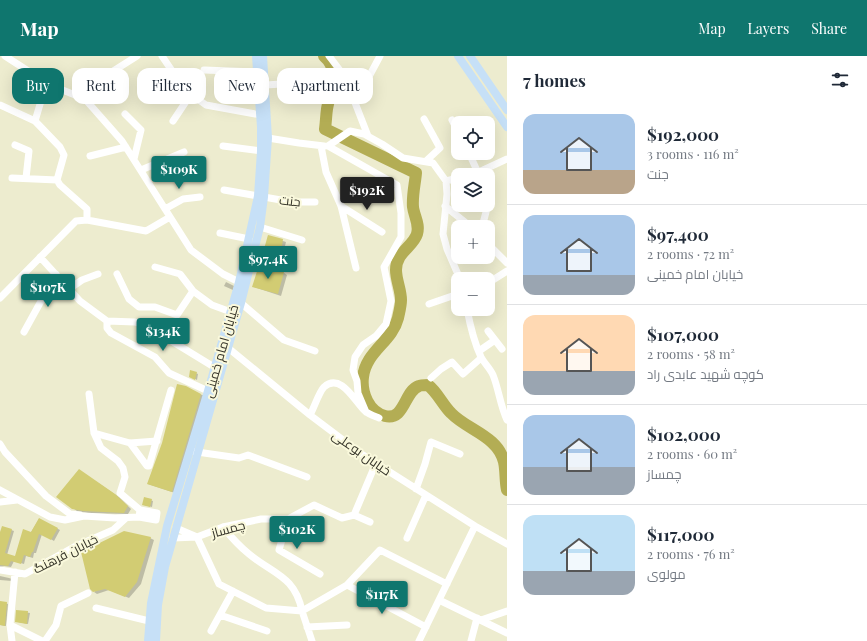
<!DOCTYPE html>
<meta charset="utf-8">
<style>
body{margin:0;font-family:"Playfair Display",Cairo,serif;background:#f6f6f7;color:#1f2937;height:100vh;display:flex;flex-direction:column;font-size:15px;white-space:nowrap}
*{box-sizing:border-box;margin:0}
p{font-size:13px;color:#747a83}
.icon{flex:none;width:22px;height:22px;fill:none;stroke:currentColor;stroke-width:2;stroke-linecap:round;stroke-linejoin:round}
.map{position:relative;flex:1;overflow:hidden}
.drawer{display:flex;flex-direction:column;background:#fff;width:360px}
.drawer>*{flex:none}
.hud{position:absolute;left:12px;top:12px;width:380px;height:36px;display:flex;gap:8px}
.buttons{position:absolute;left:451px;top:60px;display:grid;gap:8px}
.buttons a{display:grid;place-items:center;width:44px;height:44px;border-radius:8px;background:#fff;box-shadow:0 4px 16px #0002;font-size:20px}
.price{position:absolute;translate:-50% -34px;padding:0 9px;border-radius:4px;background:#0f766e;color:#fff;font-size:13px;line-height:26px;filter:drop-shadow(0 1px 2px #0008)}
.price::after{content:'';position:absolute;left:50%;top:24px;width:12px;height:9px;margin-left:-6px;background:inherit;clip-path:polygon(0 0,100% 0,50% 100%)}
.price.on{background:#222;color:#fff}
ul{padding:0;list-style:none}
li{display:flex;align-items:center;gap:12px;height:100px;padding:0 16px}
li+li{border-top:1px solid #e0e1e3}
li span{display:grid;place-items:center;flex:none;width:112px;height:80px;border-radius:12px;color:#555}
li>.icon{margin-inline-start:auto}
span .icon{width:48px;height:48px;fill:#fffc;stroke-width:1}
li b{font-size:17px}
h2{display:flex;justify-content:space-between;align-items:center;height:48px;padding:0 16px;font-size:17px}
.chip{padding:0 14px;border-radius:12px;background:#fff;box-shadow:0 4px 16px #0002;font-size:14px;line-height:36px}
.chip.on{background:#0f766e;color:#fff}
header{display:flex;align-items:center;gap:24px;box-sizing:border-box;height:56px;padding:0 20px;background:#0f766e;color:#fff}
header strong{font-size:19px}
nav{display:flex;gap:22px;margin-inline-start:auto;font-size:14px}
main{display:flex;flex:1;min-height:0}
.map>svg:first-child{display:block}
.shadow{fill:#0003}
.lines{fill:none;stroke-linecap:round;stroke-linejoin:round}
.river{stroke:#b3ad54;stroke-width:12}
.building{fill:#d2cc73}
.minor{stroke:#fff;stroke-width:7}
.major{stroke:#c6e0f7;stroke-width:8}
.labels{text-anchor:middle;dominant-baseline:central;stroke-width:4;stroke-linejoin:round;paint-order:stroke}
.street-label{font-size:13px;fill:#343328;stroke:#faf9dc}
</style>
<header>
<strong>Map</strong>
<nav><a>Map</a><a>Layers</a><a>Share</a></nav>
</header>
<main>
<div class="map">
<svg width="507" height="585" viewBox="0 0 507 585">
<rect width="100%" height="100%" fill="#edeccf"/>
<path class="shadow" d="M268 180 286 186 283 198 266 193Z
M284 217 287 219 281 240 254 231Z
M226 226 234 230 233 234 224 230Z
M191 315 198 318 197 324 190 320Z
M178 330 205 340 175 437 148 428 163 387Z
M83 417 119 441 131 453 128 458 88 457 77 455 73 452Z
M144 442 153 445 152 451 144 449Z
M39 463 60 474 54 485 42 478 36 497H34L33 502 26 500 24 508 14 505 11 511 4 510 0 511V480L3 471 14 475 7 499 16 501Z
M150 482 154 484 141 528 129 542 109 534 97 538 94 536Z
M0 520 9 522 12 523V525L0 524Z
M0 546 8 548 6 570 0 569Z
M17 555 30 557 28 568 18 566Z"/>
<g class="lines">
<path class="river" d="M324 0C341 14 330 35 327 53 326 60 326 66 325 73L416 117C415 128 412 140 413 151 414 160 420 168 417 178 413 191 396 196 396 214 396 224 401 234 401 244 401 250 399 257 398 262 392 286 366 295 363 321 361 337 369 356 385 360 405 365 404 335 419 330 421 329 425 329 428 329 438 337 442 348 451 357 467 374 498 380 504 406 506 415 505 425 507 434"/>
</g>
<path class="building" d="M268 179 283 183 281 197 264 193Z
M259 209 284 216 278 238 252 231Z
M190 314 197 316 195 324 189 321Z
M177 328 186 330 201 338 172 436 147 428 162 387Z
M79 413 115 438 128 450 124 457 83 455 72 453 56 441Z
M144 441 152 443 150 451 142 449Z
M39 462 58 472 51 484 39 478 33 496H32L30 501 24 499 21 508 11 505 8 510 0 509V476L2 470 12 473 5 497 15 500 23 473 31 476Z
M124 475 151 481 137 526 125 541 105 533 93 536 90 533 81 496Z
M0 545 7 546 5 570 0 569Z
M16 554 28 555 27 568 15 566Z"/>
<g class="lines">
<path class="minor" d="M5 0 50 29 85 43 122 85 191 194 223 218 239 226
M162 0 185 34 206 49 261 59
M329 0 345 21 368 80
M204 14 257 16
M107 19 137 0
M50 29 41 45 35 65 60 91 64 99 57 124 60 129 87 153V164
M266 29 312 26
M350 33 365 28 380 0
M0 49 35 65
M125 58 141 74 134 103
M424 63 440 92 426 105
M452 64 458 76
M173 65 191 38
M268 82 299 87 324 90
M15 89 29 95 26 122
M223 90 261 95
M321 90 326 116 341 150 356 212
M328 90 397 129 401 157V181L384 211 391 245 386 268 376 280 363 289 355 301 353 314 357 325 358 337 366 356
M328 90 350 75 364 78 382 88 403 102 433 107 446 125 447 138 443 178 447 193 460 223
M469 97 479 119
M90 100 126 91
M141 114 184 96
M468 119 481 115 507 103
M12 122 57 124
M446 125 458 122
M224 134 258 140
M264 141 292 146H315
M341 150 382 176
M445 150 471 171
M165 153 183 143 200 141
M260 171 302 184
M482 171 486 156 487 149
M220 177 249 183
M488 188 507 207
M40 201 80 245 107 265
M155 211 180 218 193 235
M117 218 129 243 139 251H155L177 259 193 235 212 249 231 256
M488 227 507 215
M69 233 82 224 98 218
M0 242 76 165 87 164 146 175 170 161
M241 247 284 284 315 295
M429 248 458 238
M467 253C470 269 474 286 481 301 484 307 490 312 493 319 499 334 500 349 507 364
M107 265V272L111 277 155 301 169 317 208 335
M107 265 135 266 147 270 214 311
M488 275 502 293
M24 276 56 218
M227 291 310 359 363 399 475 470 507 488
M479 295 495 284
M431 322 441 313 452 306 463 318 481 302
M89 338 94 377 101 392 118 405 123 412 125 421 120 437 140 454
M310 359C314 352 319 336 324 331 341 316 355 346 365 355 368 358 374 360 379 362
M94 377 130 387 157 385
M130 387 147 410H149L171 334
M0 388 5 396 46 440 70 458 80 459
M190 395 239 402 248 399 307 421
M416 433 425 408 431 386 460 398
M0 434 50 461 65 464 84 460 115 462 139 461
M0 446 17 444
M140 454 157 457 156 464 139 461Z
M354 459 376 407
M288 463 279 494 320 518
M223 471C231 481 239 490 249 498 273 518 295 520 302 555L347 529 380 494 447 528
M176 472 197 481 219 528 266 552 302 555 312 585
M173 482 197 481 223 471 261 463H288L314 449 342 462 354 459 370 466
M407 482 426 439
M0 514 25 518 74 491 113 474 126 462
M347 529 426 571
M439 544 507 577
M96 552 149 565
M220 559 267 575
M481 564 507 555
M10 569 42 585
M307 571 347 569
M211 575 233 535
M12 585 10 569 15 516
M45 585 56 569 61 550 88 537
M419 585 475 470
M471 585 477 562"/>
<path class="major" d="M458 0 507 71
M470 0 507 54
M148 585 151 547 167 470 208 335 239 226 258 140 261 95V71L256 0
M156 585 158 549 165 511 241 247 260 171 264 141 268 82 263 0"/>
</g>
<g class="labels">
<g class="street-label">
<text transform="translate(290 144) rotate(6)">جنت</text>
<text transform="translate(220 295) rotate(-74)">خیابان امام خمینی</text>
<text transform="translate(362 396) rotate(35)">خیابان بوعلی</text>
<text transform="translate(228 472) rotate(-15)">چمساز</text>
<text transform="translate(65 497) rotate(-27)">خیابان فرهنگ</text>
</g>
</g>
</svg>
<div class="buttons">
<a><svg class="icon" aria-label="locate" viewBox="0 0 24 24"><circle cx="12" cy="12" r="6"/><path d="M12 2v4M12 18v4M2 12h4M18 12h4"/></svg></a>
<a><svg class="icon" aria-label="layers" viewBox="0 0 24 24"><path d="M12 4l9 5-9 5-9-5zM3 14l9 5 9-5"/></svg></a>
<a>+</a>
<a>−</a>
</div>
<b class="price" style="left:179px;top:134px">$109K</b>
<b class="price on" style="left:367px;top:155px">$192K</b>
<b class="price" style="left:268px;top:224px">$97.4K</b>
<b class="price" style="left:48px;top:252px">$107K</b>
<b class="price" style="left:163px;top:296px">$134K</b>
<b class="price" style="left:297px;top:494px">$102K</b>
<b class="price" style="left:382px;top:559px">$117K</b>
<div class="hud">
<a class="chip on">Buy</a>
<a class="chip">Rent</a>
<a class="chip">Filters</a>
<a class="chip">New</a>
<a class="chip">Apartment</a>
</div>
</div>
<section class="drawer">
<h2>7 homes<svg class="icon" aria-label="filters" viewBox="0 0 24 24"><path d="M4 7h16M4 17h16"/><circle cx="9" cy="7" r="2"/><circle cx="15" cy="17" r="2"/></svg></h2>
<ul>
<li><span style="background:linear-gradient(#a9c7e8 70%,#b9a48a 0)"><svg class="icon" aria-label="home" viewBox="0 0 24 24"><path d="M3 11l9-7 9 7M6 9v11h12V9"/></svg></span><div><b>$192,000</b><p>3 rooms · 116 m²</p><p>جنت</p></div></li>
<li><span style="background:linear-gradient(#a9c7e8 75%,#9aa5b1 0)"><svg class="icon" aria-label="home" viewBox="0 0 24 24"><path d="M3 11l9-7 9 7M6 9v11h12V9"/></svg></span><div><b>$97,400</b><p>2 rooms · 72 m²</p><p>خیابان امام خمینی</p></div></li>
<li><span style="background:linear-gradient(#ffd9b3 70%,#9aa5b1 0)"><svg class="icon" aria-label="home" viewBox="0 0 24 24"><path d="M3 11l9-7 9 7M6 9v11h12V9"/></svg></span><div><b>$107,000</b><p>2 rooms · 58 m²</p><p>کوچه شهید عابدی راد</p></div></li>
<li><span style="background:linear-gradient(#a9c7e8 65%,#9aa5b1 0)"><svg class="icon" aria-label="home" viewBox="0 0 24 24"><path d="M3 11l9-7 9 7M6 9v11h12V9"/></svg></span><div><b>$102,000</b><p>2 rooms · 60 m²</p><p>چمساز</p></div></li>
<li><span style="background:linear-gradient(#bfe0f5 70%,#9aa5b1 0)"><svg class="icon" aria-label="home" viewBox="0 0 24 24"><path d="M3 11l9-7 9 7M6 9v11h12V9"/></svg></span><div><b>$117,000</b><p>2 rooms · 76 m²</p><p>مولوی</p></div></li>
</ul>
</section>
</main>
